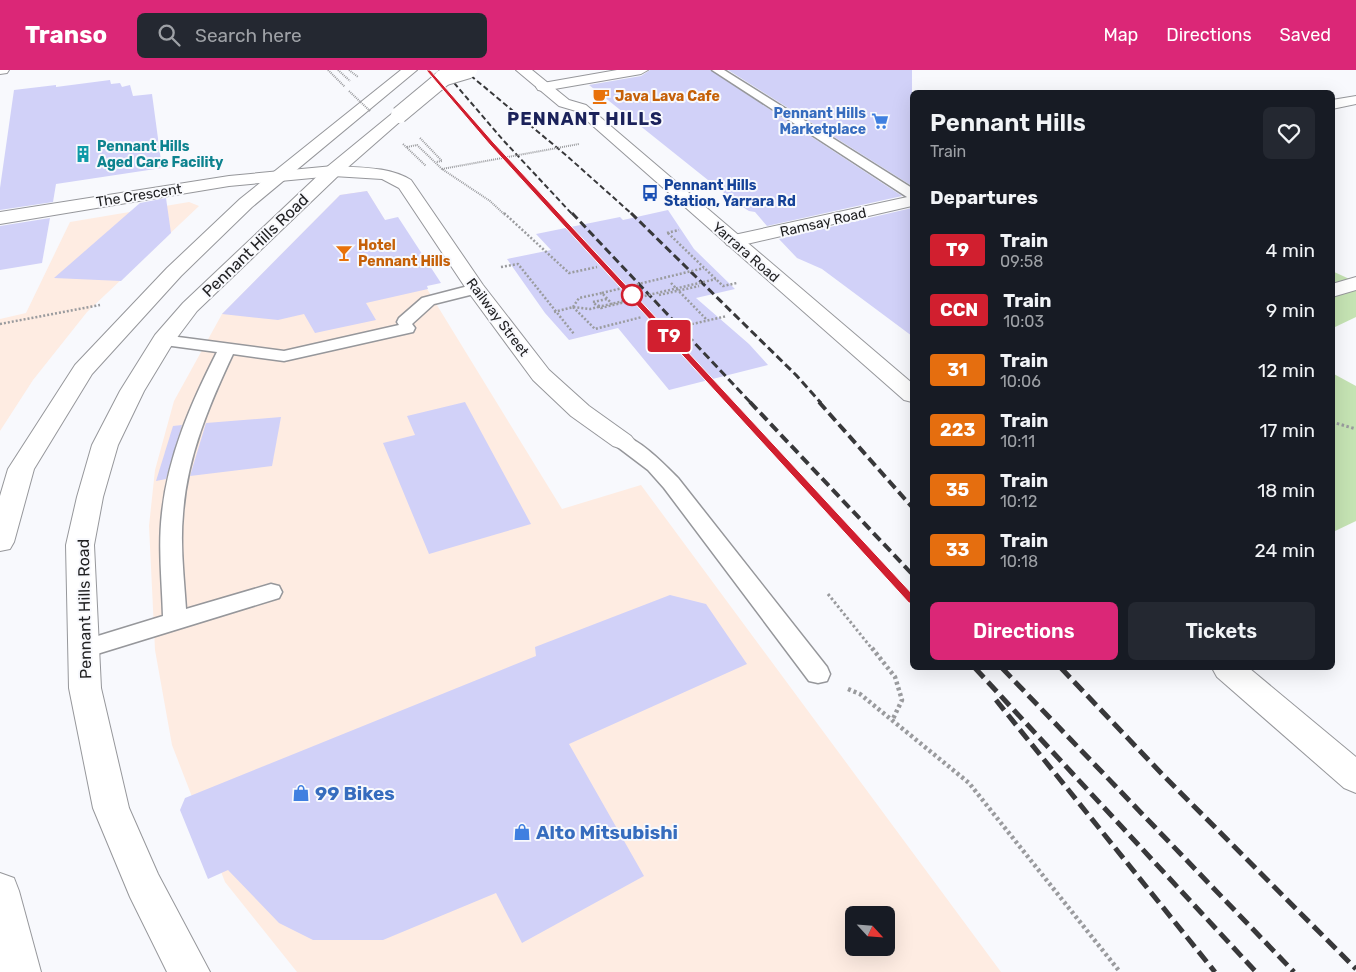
<!DOCTYPE html>
<style>
:root{--surface:#171b24;--page:#242831;--text:#f1f3f6;--muted:#9ea1a6;--accent:#db2777}
body{margin:0;font-family:Rubik,sans-serif;background:var(--page);color:var(--text);height:100vh;display:flex;flex-direction:column;font-size:19px;white-space:nowrap}
*{box-sizing:border-box;margin:0}
p{font-size:16px;color:var(--muted)}
.icon{flex:none;width:28px;height:28px;fill:none;stroke:currentColor;stroke-width:2;stroke-linecap:round;stroke-linejoin:round}
.map{position:relative;flex:1;overflow:hidden}
.sheet{position:absolute;left:910px;top:20px;width:425px;height:580px;display:flex;flex-direction:column;background:var(--surface);border-radius:8px;box-shadow:0 5px 20px #0002}
.sheet>*{flex:none}
.badge{padding:0 10px;border-radius:4px;font-size:18px;line-height:32px}
.needle{width:32px;rotate:116deg}
.buttons{position:absolute;left:845px;top:836px;display:grid;gap:10px}
.buttons a{display:grid;place-items:center;width:50px;height:50px;border-radius:8px;background:var(--surface);box-shadow:0 5px 20px #0002;font-size:25px}
.map>.badge{position:absolute;translate:-50% -50%;box-shadow:0 0 0 2px #fff}
h2{padding:0 20px;font-size:19px;line-height:45px}
.round{display:grid;place-items:center;flex:none;width:52px;height:52px;border-radius:8px;background:var(--page)}
.summary{display:flex;align-items:center;justify-content:space-between;height:85px;padding:0 20px}
h1{font-size:24px;font-weight:600;line-height:38px}
.primary-button{display:flex;gap:10px;margin-top:auto;padding:10px 20px}
.primary-button a{flex:1;height:58px;border-radius:8px;background:var(--accent);color:#fff;font-size:20px;font-weight:600;line-height:58px;text-align:center}
.primary-button a+a{background:var(--page);color:var(--text)}
ul{padding:0;list-style:none}
li{display:flex;align-items:center;gap:15px;height:60px;padding:0 20px}
li div{flex:1}
li b{display:block;font-size:19px}
li em{font-style:normal}
li .badge{min-width:55px;font-weight:700;text-align:center}
header{display:flex;align-items:center;gap:30px;box-sizing:border-box;height:70px;padding:0 25px;background:var(--accent);color:#fff}
header strong{font-size:24px}
nav{display:flex;gap:28px;margin-inline-start:auto;font-size:18px}
.search{width:350px;height:45px;background:var(--page);display:flex;align-items:center;gap:12px;box-sizing:border-box;padding:0 18px;border-radius:8px;color:var(--muted);font-size:19px}
.map>svg:first-child{display:block}
.commercial{fill:#feece2;fill-rule:evenodd}
.green{fill:#c5e3b3}
.building{fill:#d1d1f8}
.lines{fill:none;stroke-linecap:round;stroke-linejoin:round}
.service-casing{stroke:#96979b;stroke-width:3}
.minor-casing{stroke:#96979b;stroke-width:2}
.secondary-casing{stroke:#96979b;stroke-width:2}
.trunk-casing{stroke:#96979b;stroke-width:2}
.path-far3{stroke:#9a9b9e;stroke-width:2;stroke-dasharray:1 1;stroke-linecap:butt}
.path-far2{stroke:#9a9b9e;stroke-width:2.5;stroke-dasharray:2 2;stroke-linecap:butt}
.path-far1{stroke:#9a9b9e;stroke-width:3;stroke-dasharray:2.5 2.5;stroke-linecap:butt}
.path{stroke:#9a9b9e;stroke-width:4.5;stroke-dasharray:3 3;stroke-linecap:butt}
.service{fill:#fff;fill-rule:evenodd}
.minor{fill:#fff;fill-rule:evenodd}
.secondary{fill:#fff;fill-rule:evenodd}
.trunk{fill:#fff;fill-rule:evenodd}
.rail-far3{stroke:#38383a;stroke-width:2;stroke-dasharray:5.5 3;stroke-linecap:butt}
.rail-far2{stroke:#38383a;stroke-width:3;stroke-dasharray:8 4;stroke-linecap:butt}
.rail-far1{stroke:#38383a;stroke-width:4;stroke-dasharray:10 5;stroke-linecap:butt}
.rail{stroke:#38383a;stroke-width:5;stroke-dasharray:13 6;stroke-linecap:butt}
.secondary-bridge-casing{stroke:#96979b;stroke-width:18;stroke-linecap:butt}
.trunk-bridge-casing{stroke:#96979b;stroke-width:18;stroke-linecap:butt}
.path-bridge-far1{stroke:#9a9b9e;stroke-width:2;stroke-dasharray:1 1;stroke-linecap:butt}
.path-bridge{stroke:#9a9b9e;stroke-width:2.5;stroke-dasharray:2 2;stroke-linecap:butt}
.secondary-bridge{stroke:#fff;stroke-width:16}
.trunk-bridge{stroke:#fff;stroke-width:16}
.line{fill:#d11f2f;stroke:#fff}
.stop-dot{fill:#fff;stroke:#d11f2f;stroke-width:2.5}
.labels{text-anchor:middle;stroke-width:4;stroke-linejoin:round;paint-order:stroke}
.far-food-label{font-size:14px;font-weight:bold;fill:#c56008;stroke:#f8f9fd;text-anchor:start}
.far-shop-label{font-size:14px;font-weight:bold;fill:#366cbe;stroke:#f8f9fd;text-anchor:end}
.far-culture-label{font-size:14px;font-weight:bold;fill:#0d838f;stroke:#f8f9fd;text-anchor:start}
.far-transit-label{font-size:14px;font-weight:bold;fill:#164399;stroke:#f8f9fd;text-anchor:start}
.far-street-label{font-size:14px;fill:#1f1f21;stroke:#f8f9fd}
.street-label{font-size:16px;fill:#1f1f21;stroke:#f8f9fd}
.far-district-label{font-size:18px;font-weight:bold;letter-spacing:1px;fill:#1b225a;stroke:#f8f9fd}
.near-shop-label{font-size:19px;font-weight:bold;fill:#366cbe;stroke:#f8f9fd;text-anchor:start}
</style>
<header>
<strong>Transo</strong>
<div class="search"><svg class="icon" aria-label="search" viewBox="0 0 24 24"><circle cx="10" cy="10" r="6"/><path d="M15 15l6 6"/></svg>Search here</div>
<nav><a>Map</a><a>Directions</a><a>Saved</a></nav>
</header>
<div class="map">
<svg width="1356" height="902" viewBox="0 0 1356 902">
<rect width="100%" height="100%" fill="#f8f9fd"/>
<!-- commercial -->
<g class="commercial">
<path d="M367,121L562,439L641,415L1001,902H297L225,812L172,675L155,580L149,456L155,400L174,331L222,244L340,125ZM854,845H886V878H854Z"/>
<path d="M189,132L199,136L87,242L33,310L0,361V249L26,243L70,152Z"/>
</g>
<!-- green -->
<g class="green">
<path d="M1332,201L1356,212V247L1333,258Z"/>
<path d="M1332,303L1356,316V451L1333,462Z"/>
</g>
<!-- building -->
<g class="building">
<path d="M650,0H710L902,126L767,156L755,142L749,141L738,134L589,15L641,6Z"/>
<path d="M728,0H912V116Z"/>
<path d="M110,10L111,14L120,13L122,17L130,15L133,26L152,24L162,98L56,114L53,132L0,140V118L14,20L56,15V17Z"/>
<path d="M367,121L385,150L398,147L441,213L427,216L428,219L366,233L376,250L315,263L304,244L278,250L222,244L340,125Z"/>
<path d="M166,128L171,163L121,211L54,208L140,133Z"/>
<path d="M912,138V266L822,199L797,188L779,169Z"/>
<path d="M668,140L694,179L735,219L696,228L749,274L768,295L669,320L618,258L569,270L545,243L507,189L551,180L536,164L620,147L623,150Z"/>
<path d="M50,148L42,193L0,200V156Z"/>
<path d="M465,332L531,454L429,484L383,373L415,365L407,346Z"/>
<path d="M281,347L272,396L190,406L206,353Z"/>
<path d="M182,355L166,409L156,411L173,356Z"/>
<path d="M670,525L706,534L747,594L569,674L644,806L522,873L496,823L383,870H313L279,853L228,800L208,809L180,740L185,728L536,586L535,577Z"/>
</g>
<g class="lines">
<!-- service casing -->
<g class="service-casing">
<g id="service">
<path d="M712,0H724L912,118V128L907,127Z"/>
<path d="M476,214L482,216L484,219L482,222L434,234L412,254L415,258L413,262L284,291L233,284C209,335 187,387 183,444C180,475 184,508 186,539L271,514L279,516L282,522L279,528L84,588L75,585L72,579L75,573L163,546C162,512 158,477 162,443C168,386 191,333 217,282L157,274L154,270L157,266L163,265L284,281L399,255L397,252L399,248L422,228Z"/>
<path d="M622,365C641,370 664,394 678,408L827,597L830,604L827,611L818,613L809,611L664,418L648,400L615,375L612,371L615,367Z"/>
</g>
</g>
<!-- minor casing -->
<g class="minor-casing">
<g id="minor">
<path d="M0,0H9L7,3L0,4Z"/>
<path d="M617,0H648L641,4L543,21L538,20L536,17L538,14L543,13Z"/>
<path d="M1356,26V34L1332,39V30Z"/>
<path d="M333,96C360,98 388,96 411,110L483,215L549,300L589,336L631,366L635,371L631,376L622,379L613,376L571,346L533,310L469,223L399,118L382,109L333,106L229,116L0,154V142L229,106Z"/>
<path d="M912,126V136L734,177L727,175L724,171L727,167L734,165Z"/>
<path d="M1356,207V220L1332,227V214Z"/>
</g>
</g>
<!-- secondary casing -->
<g class="secondary-casing">
<g id="secondary">
<path d="M516,0H532L569,30L586,35L912,313V332L904,330L576,41L559,36Z"/>
<path d="M1212,598H1249L1356,687V723L1344,718L1217,607Z"/>
</g>
</g>
<!-- trunk casing -->
<g class="trunk-casing">
<g id="trunk">
<path d="M401,0H417L252,137L181,206L92,304L34,399L14,472L10,479L0,481V426L8,399L75,295L167,198L240,129Z"/>
<path d="M399,40L404,42L407,45L404,48L339,105L197,241L173,273L144,321L118,375L103,427L94,475L101,618L129,738L158,804L210,902H167L130,827L93,738L69,618L66,475L77,427L92,375L120,321L155,265L183,233L327,97L394,42Z"/>
<path d="M0,803L14,808L19,821L41,902H0Z"/>
</g>
</g>
<!-- path-far3 -->
<g class="path-far3">
<path d="M328,0L345,17"/>
<path d="M338,0L350,11"/>
<path d="M349,0L358,7"/>
<path d="M420,68L442,91L436,92"/>
<path d="M407,77L417,75L442,99L490,131L505,145"/>
</g>
<!-- path-far2 -->
<g class="path-far2">
<path d="M504,143L569,203L597,197"/>
<path d="M667,163L679,160"/>
<path d="M668,163L723,216L737,213"/>
<path d="M501,197L518,194L574,264"/>
<path d="M671,213L707,250"/>
<path d="M659,225L699,216"/>
<path d="M593,232L607,229"/>
<path d="M598,235L601,238L629,231"/>
<path d="M573,237L595,259L642,247"/>
<path d="M573,237L579,228L602,223L612,234"/>
<path d="M554,242L573,237L590,239L598,237L593,232"/>
<path d="M0,254L100,235"/>
<path d="M688,255L727,246"/>
</g>
<!-- path-far1 -->
<g class="path-far1">
<path d="M1332,352L1356,359"/>
<path d="M828,524L873,580"/>
</g>
<!-- path -->
<g class="path">
<path d="M872,578L895,607L902,630L892,651"/>
<path d="M848,619L860,624L969,713L1120,902"/>
</g>
<!-- service -->
<use href="#service" class="service"/>
<!-- minor -->
<use href="#minor" class="minor"/>
<!-- secondary -->
<use href="#secondary" class="secondary"/>
<!-- trunk -->
<use href="#trunk" class="trunk"/>
<!-- rail-far3 -->
<g class="rail-far3">
<path d="M429,0L492,74L557,145"/>
<path d="M443,0L503,70L573,145"/>
<path d="M464,0L567,86L633,145"/>
</g>
<!-- rail-far2 -->
<g class="rail-far2">
<path d="M556,143L731,333"/>
<path d="M572,143L751,333"/>
<path d="M631,143L796,305L821,333"/>
</g>
<!-- rail-far1 -->
<g class="rail-far1">
<path d="M729,332L912,530"/>
<path d="M750,332L912,504"/>
<path d="M819,332L912,437"/>
</g>
<!-- rail -->
<g class="rail">
<path d="M975,598L1256,902"/>
<path d="M1002,598L1294,902"/>
<path d="M1061,598L1162,704L1356,899"/>
<path d="M996,630L1215,902"/>
</g>
<!-- secondary-bridge casing -->
<g class="secondary-bridge-casing">
<path id="secondary-bridge" d="M442,8L469,0"/>
</g>
<!-- trunk-bridge casing -->
<g class="trunk-bridge-casing">
<path id="trunk-bridge" d="M399,45L453,0"/>
</g>
<!-- path-bridge-far1 -->
<g class="path-bridge-far1">
<path d="M349,21L370,41"/>
<path d="M403,74L426,96"/>
<path d="M442,99L579,74"/>
</g>
<!-- path-bridge -->
<g class="path-bridge">
<path d="M602,223L704,198"/>
<path d="M598,237L716,209"/>
</g>
<!-- secondary-bridge -->
<use href="#secondary-bridge" class="secondary-bridge"/>
<!-- trunk-bridge -->
<use href="#trunk-bridge" class="trunk-bridge"/>
</g>
<!-- line -->
<path class="line" d="M426,0H430L494,73L916,528L918,530L916,533H909L490,75Z"/>
<!-- icons -->
<defs>
<g id="cafe-bare" transform="scale(1.35)"><path d="M-5.5-4.5H6V0H3Q3 3.5 0 3.5H-2.5Q-5.5 3.5-5.5 0ZM3-3.2v2h1.7v-2ZM-6 4.5H4V6H-6Z" fill="#e8710a" stroke="#f8f9fd" stroke-width="2.5" paint-order="stroke"/></g>
<g id="supermarket-bare" transform="scale(1.35)"><path d="M-6-5.5h2.5l.6 2H6L4.5 2H-2.5L-4.4-4H-6ZM-1.5 3.2a1.3 1.3 0 1 0 .1 0ZM3 3.2a1.3 1.3 0 1 0 .1 0Z" fill="#3f7fe0" stroke="#f8f9fd" stroke-width="2.5" paint-order="stroke"/></g>
<g id="building-bare" transform="scale(1.35)"><path d="M-4-6H4V6H1V3H-1V6H-4ZM-2.5-4.3h1.7v1.8h-1.7ZM.8-4.3h1.7v1.8H.8ZM-2.5-1h1.7V.8h-1.7ZM.8-1h1.7V.8H.8Z" fill="#0f9aa8" stroke="#f8f9fd" stroke-width="2.5" paint-order="stroke"/></g>
<g id="bus-bare" transform="scale(1.35)"><path d="M-5-6H5V4H4V6H2V4H-2V6H-4V4H-5ZM-3.5-4V0h7V-4ZM-3.5 1.2v1.5H-2V1.2ZM2 1.2v1.5H3.5V1.2Z" fill="#1a4fb4" stroke="#f8f9fd" stroke-width="2.5" paint-order="stroke"/></g>
<g id="bar-bare" transform="scale(1.35)"><path d="M-6-5H6L.8 .8V4.5H3.5V6h-7V4.5H-.8V.8Z" fill="#e8710a" stroke="#f8f9fd" stroke-width="2.5" paint-order="stroke"/></g>
<g id="shop-bare" transform="scale(1.35)"><path d="M-5-2.5h2.3a2.7 3.5 0 0 1 5.4 0H5L5.5 6h-11ZM-1.5-2.5h3a1.5 2.3 0 0 0-3 0Z" fill="#3f7fe0" stroke="#f8f9fd" stroke-width="2.5" paint-order="stroke"/></g>
</defs>
<g fill-rule="evenodd">
<use href="#cafe-bare" x="601" y="26"/>
<use href="#supermarket-bare" x="880" y="51"/>
<use href="#building-bare" x="83" y="84"/>
<use href="#bus-bare" x="650" y="123"/>
<use href="#bar-bare" x="344" y="183"/>
<use href="#shop-bare" x="301" y="723"/>
<use href="#shop-bare" x="522" y="762"/>
</g>
<!-- markers -->
<circle class="stop-dot" cx="632" cy="225" r="10"/>
<g class="labels">
<!-- far-food labels -->
<g class="far-food-label">
<text x="615" y="31">Java Lava Cafe</text>
<text x="358" y="180">Hotel<tspan x="358" dy="16">Pennant Hills</tspan></text>
</g>
<!-- far-shop labels -->
<g class="far-shop-label">
<text x="866" y="48">Pennant Hills<tspan x="866" dy="16">Marketplace</tspan></text>
</g>
<!-- far-culture labels -->
<g class="far-culture-label">
<text x="97" y="81">Pennant Hills<tspan x="97" dy="16">Aged Care Facility</tspan></text>
</g>
<!-- far-transit labels -->
<g class="far-transit-label">
<text x="664" y="120">Pennant Hills<tspan x="664" dy="16">Station, Yarrara Rd</tspan></text>
</g>
<!-- far-street labels -->
<g class="far-street-label">
<text transform="translate(139 125) rotate(-9)" y="5">The Crescent</text>
<text transform="translate(823 152) rotate(-13)" y="5">Ramsay Road</text>
<text transform="translate(746 182) rotate(41)" y="5">Yarrara Road</text>
<text transform="translate(498 247) rotate(53)" y="5">Railway Street</text>
</g>
<!-- street labels -->
<g class="street-label">
<text transform="translate(255 175) rotate(-44)" y="6">Pennant Hills Road</text>
<text transform="translate(84 539) rotate(-91)" y="6">Pennant Hills Road</text>
</g>
<!-- far-district labels -->
<g class="far-district-label">
<text x="585" y="55">PENNANT HILLS</text>
</g>
<!-- near-shop labels -->
<g class="near-shop-label">
<text x="315" y="730">99 Bikes</text>
<text x="536" y="769">Alto Mitsubishi</text>
</g>
</g>
</svg>
<div class="buttons">
<a><svg class="needle" viewBox="-14 -14 28 28"><path d="M0-13l5 13h-10z" fill="#e53935"/><path d="M0 13l5-13h-10z" fill="#9ea1a6"/></svg></a>
</div>
<b class="badge" style="left:669px;top:266px;background:#d11f2f;color:#fff">T9</b>
<section class="sheet">
<div class="summary"><div><h1>Pennant Hills</h1><p>Train</p></div><a class="round"><svg class="icon" aria-label="heart" viewBox="0 0 24 24"><path d="M12 20l-8-8c-3-5 5-10 8-4 3-6 11-1 8 4z"/></svg></a></div>
<h2>Departures</h2>
<ul>
<li><span class="badge" style="background:#d11f2f;color:#fff">T9</span><div><b>Train</b><p>09:58</p></div><em>4 min</em></li>
<li><span class="badge" style="background:#d11f2f;color:#fff">CCN</span><div><b>Train</b><p>10:03</p></div><em>9 min</em></li>
<li><span class="badge" style="background:#e56e0f;color:#fff">31</span><div><b>Train</b><p>10:06</p></div><em>12 min</em></li>
<li><span class="badge" style="background:#e56e0f;color:#fff">223</span><div><b>Train</b><p>10:11</p></div><em>17 min</em></li>
<li><span class="badge" style="background:#e56e0f;color:#fff">35</span><div><b>Train</b><p>10:12</p></div><em>18 min</em></li>
<li><span class="badge" style="background:#e56e0f;color:#fff">33</span><div><b>Train</b><p>10:18</p></div><em>24 min</em></li>
</ul>
<div class="primary-button"><a>Directions</a><a>Tickets</a></div>
</section>
</div>
